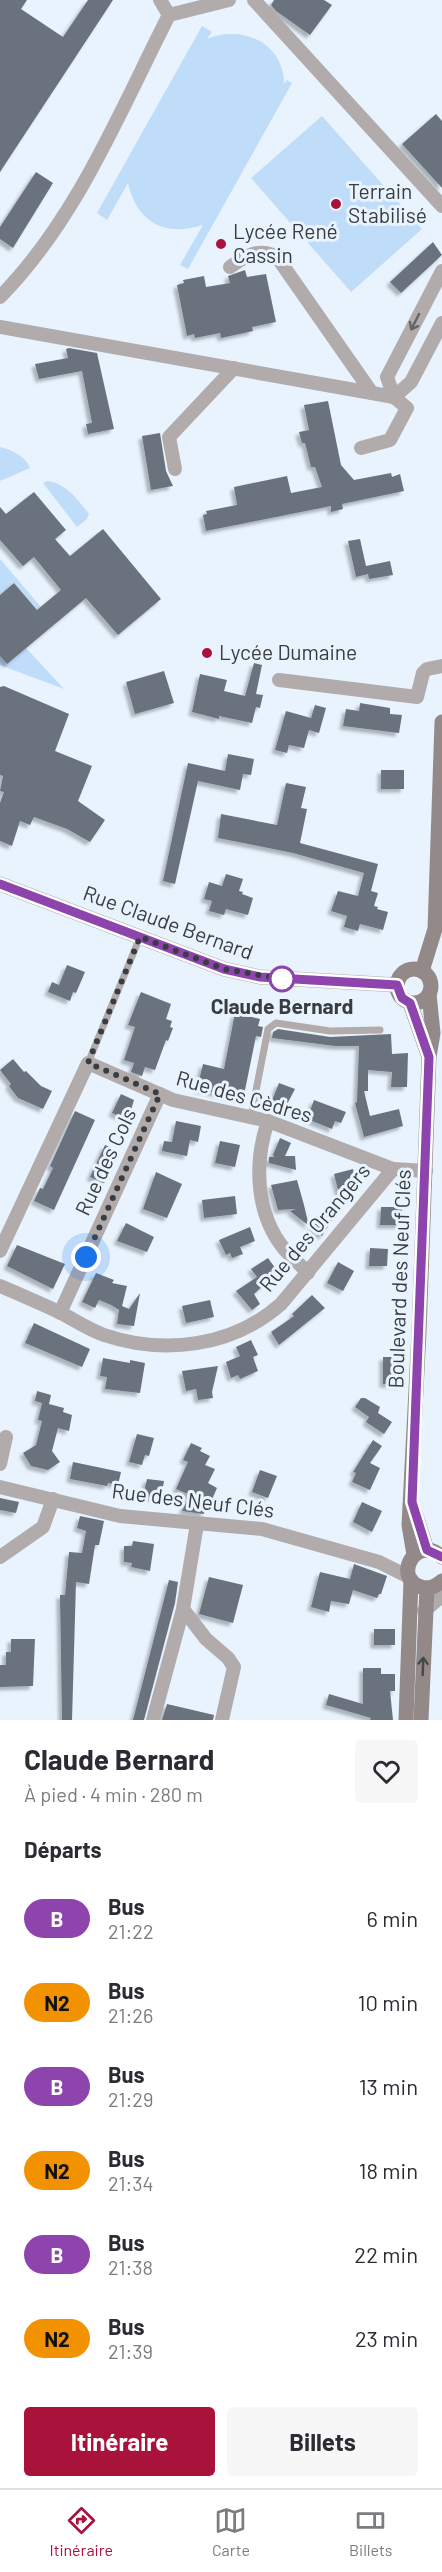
<!DOCTYPE html>
<html lang="fr">
<meta charset="utf-8">
<style>
:root{--surface:#fff;--page:#f7f7f7;--text:#2b2b33;--muted:#7c7c81;--line:#e1e1e2;--accent:#a9123a}
body{margin:0;font-family:Barlow,sans-serif;background:var(--page);color:var(--text);height:100vh;display:flex;flex-direction:column;font-size:22px;white-space:nowrap}
*{box-sizing:border-box;margin:0}
p{font-size:20px;color:var(--muted)}
.icon{flex:none;width:33px;height:33px;fill:none;stroke:currentColor;stroke-width:2;stroke-linecap:round;stroke-linejoin:round}
.map{position:relative;height:1720px;overflow:hidden}
.details{display:flex;flex-direction:column;background:var(--surface);flex:1}
.details>*{flex:none}
.badge{padding:0 12px;border-radius:20px;font-size:21px;line-height:39px}
.you{position:absolute;width:30px;height:30px;margin:-15px;border:4px solid #fff;border-radius:50%;background:#1a73e8;box-shadow:0 0 0 9px #1a73e833}
.map>.badge{position:absolute;translate:-50% -50%;box-shadow:0 0 0 3px #fff}
h2{padding:0 24px;font-size:22px;line-height:54px}
.round{display:grid;place-items:center;flex:none;width:63px;height:63px;border-radius:6px;background:var(--page)}
.head{display:flex;align-items:center;justify-content:space-between;height:102px;padding:0 24px}
h1{font-size:28px;font-weight:700;line-height:45px}
.primary-button{display:flex;gap:12px;margin-top:auto;padding:12px 24px}
.primary-button a{flex:1;height:69px;border-radius:6px;background:var(--accent);color:#fff;font-size:24px;font-weight:700;line-height:69px;text-align:center}
.primary-button a+a{background:var(--page);color:var(--text)}
ul{padding:0;list-style:none}
li{display:flex;align-items:center;gap:18px;height:84px;padding:0 24px}
li div{flex:1}
li b{display:block;font-size:22px}
li em{font-style:normal}
li .badge{min-width:66px;font-weight:700;text-align:center}
.tabs{display:flex;justify-content:space-around;align-items:center;height:84px;border-top:2px solid var(--line);background:var(--surface);font-size:16px;color:var(--muted)}
.tabs a{display:grid;justify-items:center;gap:3px}
.tabs .on{color:var(--accent)}
.map>svg:first-child{display:block}
.green{fill:#bfdcf9}
.building{fill:#6a737d;filter:url(#shadow)}
.lines{fill:none;stroke-linecap:round;stroke-linejoin:round}
.service{stroke:#b2abab;stroke-width:7}
.minor{stroke:#b2abab;stroke-width:14}
.tertiary{stroke:#b2abab;stroke-width:15}
.secondary{stroke:#948989;stroke-width:15}
.oneway{stroke:#636466}
.oneway2{stroke:#47484c}
.line-casing{stroke:#fff;stroke-width:14}
.line{stroke:#8e44ad;stroke-width:9}
.walk{stroke:#393d41;stroke-width:6;stroke-dasharray:0 10.8}
.poi-dot{fill:#a9123a;stroke:#e8f3fe;stroke-width:2}
.stop-dot{fill:#fff;stroke:#8e44ad;stroke-width:3}
.labels{text-anchor:middle;stroke-width:6;stroke-linejoin:round;paint-order:stroke}
.poi-label{font-size:21px;fill:#393d41;stroke:#e8f3fe;text-anchor:start}
.street-label{font-size:21px;fill:#393d41;stroke:#e8f3fe}
.stop-label{font-size:21px;font-weight:bold;fill:#393d41;stroke:#e8f3fe}
</style>
<div class="map">
<svg width="442" height="1720" viewBox="0 0 442 1720">
<defs>
<filter id="shadow"><feDropShadow dx="-3.5" dy="3.5" stdDeviation="1.5" flood-color="#0004"/></filter>
</defs>
<rect width="100%" height="100%" fill="#e8f3fe"/>
<!-- green -->
<g class="green">
<path d="M202,26L212,32L207,39C242,24 284,43 284,84L287,80L292,83L188,269L180,265L203,225C165,237 137,223 128,183L107,220L97,213Z"/>
<path d="M322,116L422,229L351,292L251,178Z"/>
<path d="M0,447C12,450 25,456 30,468L0,481Z"/>
<path d="M47,481C66,483 78,500 89,514L87,519L77,527L43,483Z"/>
<path d="M0,559L41,607L37,610L14,583L0,595Z"/>
<path d="M26,648L64,689L0,665V656L7,664Z"/>
</g>
<!-- building -->
<g class="building">
<path d="M0,0H27L21,9L63,37L88,0H113L0,172Z"/>
<path d="M274,0H324L332,5L310,35L276,11L271,5Z"/>
<path d="M436,114L442,121V188L402,144Z"/>
<path d="M36,172L53,183L13,248L0,239V227Z"/>
<path d="M433,242L442,255L401,293L390,282Z"/>
<path d="M245,270L247,277L266,274L276,322L252,327L253,331L221,338L220,333L195,338L194,334L187,336L177,285L184,283L183,280L204,276L206,287L230,283L228,276Z"/>
<path d="M69,348L97,353L114,429L88,434L86,424L92,423L82,371L39,379L35,364L68,358L66,349Z"/>
<path d="M328,401L341,465L354,480L391,473L392,477L400,474L404,491L342,504L343,509L331,512V506L206,531L203,515L207,514L206,511L237,505L234,487L287,476L291,493L322,487L315,467H311L305,443H302L299,432L309,430L304,405Z"/>
<path d="M160,433L166,471L173,486L151,490L142,436Z"/>
<path d="M34,492L66,530L55,539L70,556L103,529L161,599L118,635L86,598L7,664L0,656V595L14,583L37,610L61,590L34,557L23,566L0,540V507L6,514Z"/>
<path d="M360,539L366,566L390,561L393,575L369,579L368,574L356,577L348,541Z"/>
<path d="M254,663L262,665L256,694L263,695L260,708L256,707L252,723L219,716V719L192,712L200,674L227,680L224,691L245,696Z"/>
<path d="M164,671L174,703L135,714L126,682Z"/>
<path d="M4,686L69,714L55,751L92,766L78,801L105,820L90,842L67,829L34,817L30,825L20,821L12,846L0,841V803L4,792L0,791L3,776L0,775V687Z"/>
<path d="M360,703L390,708V714L402,715L399,733L343,726L346,709L359,711Z"/>
<path d="M315,705L326,708L319,733L309,730L304,748L289,745L287,753L275,750L286,711L311,718Z"/>
<path d="M228,754L254,759L251,775L243,774L240,790L198,781L175,884L163,881L188,763L225,771Z"/>
<rect x="381" y="770" width="23" height="19"/>
<path d="M286,783L306,787L301,808L307,809L300,843L378,864L371,891L378,893L374,906L378,907L377,909L388,912L383,930L360,924L358,931L344,927L347,916L331,911L338,891L358,896L364,873L293,853L218,838L221,814L277,825Z"/>
<path d="M226,874L243,879L239,891L243,892L242,894L253,898L248,915L226,909L224,915L209,911L212,901L204,899L209,882L222,886Z"/>
<path d="M67,965L85,972L76,993L73,992L70,1001L48,992L52,982L59,985Z"/>
<path d="M141,992L171,1004L166,1019L172,1021L170,1027L173,1028L168,1041L166,1040L155,1070L145,1067L142,1076L131,1072L134,1063L124,1060L135,1027L128,1025Z"/>
<path d="M235,1013L260,1019L258,1026L263,1027L261,1037L256,1036L244,1095L241,1094L240,1098L197,1089L203,1064L224,1069Z"/>
<path d="M278,1029L330,1037L391,1034L392,1054L408,1053L407,1087H391L392,1072L368,1070V1091H364L370,1116L399,1109L403,1126L364,1137L355,1103L357,1102L359,1046H335L272,1038L273,1032Z"/>
<path d="M13,1059L24,1072L26,1071L41,1086L52,1091L43,1109L18,1098L9,1086L11,1084L0,1070Z"/>
<path d="M279,1083L295,1089L285,1108L271,1103Z"/>
<path d="M121,1094L134,1100L128,1120L112,1113Z"/>
<path d="M314,1100L346,1112L341,1123L335,1121L332,1129L307,1119Z"/>
<path d="M75,1111L95,1120L54,1210L34,1201L40,1188L43,1189L53,1168L50,1166Z"/>
<path d="M176,1121L201,1126L198,1142L190,1140L187,1156L162,1151L164,1141L172,1142Z"/>
<path d="M280,1138L291,1143L285,1156H295L296,1170L269,1163V1157H274L273,1155Z"/>
<path d="M220,1141L240,1145L235,1167L215,1163Z"/>
<path d="M105,1145L119,1151L104,1183L90,1177Z"/>
<path d="M353,1169L357,1189L339,1194L334,1174Z"/>
<path d="M156,1172L182,1184L167,1218L143,1209Z"/>
<path d="M297,1180L304,1205L309,1226L290,1211L296,1209L278,1210L271,1185Z"/>
<path d="M235,1196L237,1214L204,1218L202,1200Z"/>
<path d="M381,1207H402V1225H380Z"/>
<path d="M337,1209L338,1210L322,1236L311,1227Z"/>
<path d="M126,1223L154,1237L147,1252L117,1241Z"/>
<path d="M250,1227L255,1241L240,1247L243,1254L232,1258L230,1253L226,1255L219,1240Z"/>
<path d="M17,1245L65,1264L53,1289L7,1266Z"/>
<path d="M370,1248L388,1249L387,1266H369Z"/>
<path d="M268,1258L278,1272L254,1294L260,1304L252,1310L236,1291L257,1277L251,1269Z"/>
<path d="M338,1262L354,1271L343,1291L327,1283Z"/>
<path d="M96,1273L114,1280L112,1283L127,1286L122,1306L129,1309L140,1293L134,1326L117,1324L119,1310L111,1305L99,1300L95,1308L82,1302Z"/>
<path d="M312,1295L325,1308L279,1345L271,1332L294,1316L292,1314Z"/>
<path d="M210,1300L214,1317L186,1323L182,1306Z"/>
<path d="M34,1323L90,1349L82,1367L25,1343Z"/>
<path d="M251,1340L258,1355L253,1357L258,1371L240,1379L238,1375L231,1378L226,1362L240,1356L236,1347Z"/>
<path d="M383,1357H399L398,1367H402V1385L383,1384Z"/>
<path d="M103,1358L130,1363V1360L145,1363L140,1393L105,1389L107,1377L100,1376Z"/>
<path d="M218,1366L212,1392L213,1398L198,1400L196,1389L186,1391L182,1371Z"/>
<path d="M37,1391L51,1395L49,1404L64,1408L63,1412L72,1415L69,1431L58,1428L52,1451L60,1462L48,1470L31,1466L23,1453L36,1445L42,1421L38,1420L42,1403L35,1401Z"/>
<path d="M361,1398H365L380,1407L378,1413L392,1422L384,1434L366,1422L369,1417L355,1407Z"/>
<path d="M137,1434L154,1438L149,1456L145,1455L142,1465L129,1462Z"/>
<path d="M373,1440L382,1446L370,1463L380,1468L370,1490L352,1482L356,1473L353,1472Z"/>
<path d="M191,1443L202,1448L200,1451L210,1456L205,1465L215,1469L208,1483L217,1488L210,1504L206,1503L204,1514L182,1511L190,1495L176,1489L188,1462L183,1460Z"/>
<path d="M73,1462L121,1472L118,1485L108,1483L107,1486L70,1479Z"/>
<path d="M260,1470L277,1476L268,1498L252,1492Z"/>
<path d="M147,1479L164,1481L161,1499L143,1496Z"/>
<path d="M0,1498L19,1502L16,1513L0,1510Z"/>
<path d="M362,1502L382,1511L372,1532L353,1522Z"/>
<path d="M80,1516L104,1521L99,1545H95L89,1584L76,1582L72,1720H62L60,1595H65L69,1552L82,1553L86,1531L77,1528Z"/>
<path d="M133,1541L154,1544L150,1571L131,1567L132,1563L124,1562V1546H132Z"/>
<path d="M354,1564L387,1576L381,1594H379L377,1598L353,1590L349,1604L331,1601L329,1612L311,1607L320,1572L350,1579Z"/>
<path d="M209,1577L243,1585L233,1623L199,1614Z"/>
<path d="M169,1580L178,1582L175,1603L144,1720H133Z"/>
<rect x="374" y="1629" width="21" height="16"/>
<path d="M11,1639H35L33,1686L0,1687V1665H6V1652H11Z"/>
<path d="M363,1668H381V1674H395V1691H390L393,1720H370L371,1718L326,1705L329,1694L363,1704Z"/>
<path d="M167,1704L214,1715L213,1720H162Z"/>
</g>
<g class="lines">
<!-- service -->
<g class="service">
<path d="M88,1063L140,937"/>
<path d="M251,1116L268,1029L276,1023L330,1031L380,1030"/>
</g>
<!-- minor -->
<g class="minor">
<path d="M160,0L169,15"/>
<path d="M254,0L442,206"/>
<path d="M230,267C246,256 258,247 277,257L372,393"/>
<path d="M0,297C77,219 120,111 169,15L229,0"/>
<path d="M0,327L394,397"/>
<path d="M394,397L411,382L442,323"/>
<path d="M361,448L390,440L407,408L394,397L387,377L442,271"/>
<path d="M175,469L169,437L234,368"/>
<path d="M279,680L417,697L423,673L427,669L442,666"/>
<path d="M268,1121C254,1162 255,1214 285,1250C292,1258 301,1265 308,1273"/>
<path d="M0,1251L88,1063L173,1100L268,1121L393,1169L426,1171"/>
<path d="M0,1286C21,1295 42,1304 63,1314C76,1321 90,1330 104,1335C164,1355 232,1347 281,1304L393,1169"/>
<path d="M60,1313L160,1094"/>
<path d="M0,1464L6,1437"/>
<path d="M0,1487L120,1516L262,1529L379,1562L409,1577"/>
<path d="M197,1524L183,1609L206,1639L228,1658L234,1667L222,1720"/>
<path d="M0,1557L43,1527L53,1499"/>
<path d="M424,1611L442,1596"/>
<path d="M153,1720L183,1609"/>
</g>
<!-- tertiary -->
<path class="tertiary" d="M0,884L224,969L260,977L397,985"/>
<!-- secondary -->
<g class="secondary">
<circle cx="414" cy="986" r="17"/>
<path d="M422,971L435,929L442,722"/>
<path d="M410,1003L428,1054"/>
<path d="M415,1513L427,1550"/>
<path d="M414,1555L409,1525L419,1332L429,1057L433,1033L429,994"/>
<path d="M442,1557C416,1533 392,1578 421,1587C429,1590 436,1586 442,1581"/>
<path d="M406,1720L411,1580"/>
<path d="M421,1720L427,1588"/>
</g>
</g>
<!-- one-way arrows -->
<defs><path id="oneway-shaft" d="M-6 0H5M1.5-3L5.5 0L1.5 3" fill="none" stroke-width="1.6" stroke-linecap="round" stroke-linejoin="round" transform="scale(1.5)"/></defs>
<use class="oneway" href="#oneway-shaft" transform="translate(415 322) rotate(117)"/>
<use class="oneway2" href="#oneway-shaft" transform="translate(423 1666) rotate(-88)"/>
<g class="lines">
<!-- line casing -->
<g class="line-casing">
<path id="line" d="M0,884L224,969L260,977L397,985L402,998L410,1003L429,1057L412,1502L427,1550L442,1557"/>
</g>
<!-- line -->
<use href="#line" class="line"/>
<!-- walk -->
<path class="walk" d="M86,1257L160,1094L88,1063L140,937L224,969L282,979"/>
</g>
<!-- markers -->
<g class="poi-dot">
<circle cx="336" cy="204" r="6"/>
<circle cx="221" cy="244" r="6"/>
<circle cx="207" cy="653" r="6"/>
</g>
<circle class="stop-dot" cx="282" cy="979" r="12"/>
<g class="labels">
<!-- poi labels -->
<g class="poi-label">
<text x="348" y="199">Terrain<tspan x="348" dy="24">Stabilisé</tspan></text>
<text x="233" y="239">Lycée René<tspan x="233" dy="24">Cassin</tspan></text>
<text x="219" y="660">Lycée Dumaine</text>
</g>
<!-- street labels -->
<g class="street-label">
<text transform="translate(168 923) rotate(20)" y="7">Rue Claude Bernard</text>
<text transform="translate(244 1097) rotate(16)" y="7">Rue des Cèdres</text>
<text transform="translate(106 1162) rotate(-65)" y="7">Rue des Cols</text>
<text transform="translate(315 1228) rotate(-50)" y="7">Rue des Orangers</text>
<text transform="translate(400 1279) rotate(-88)" y="7">Boulevard des Neuf Clés</text>
<text transform="translate(193 1501) rotate(7)" y="7">Rue des Neuf Clés</text>
</g>
<!-- stop labels -->
<g class="stop-label">
<text x="282" y="1014">Claude Bernard</text>
</g>
</g>
</svg>
<div class="you" style="left:86px;top:1257px"></div>
</div>
<section class="details">
<div class="head"><div><h1>Claude Bernard</h1><p>À pied · 4 min · 280 m</p></div><a class="round"><svg class="icon" aria-label="heart" viewBox="0 0 24 24"><path d="M12 20l-8-8c-3-5 5-10 8-4 3-6 11-1 8 4z"/></svg></a></div>
<h2>Départs</h2>
<ul>
<li><span class="badge" style="background:#8e44ad;color:#fff">B</span><div><b>Bus</b><p>21:22</p></div><em>6 min</em></li>
<li><span class="badge" style="background:#f39200;color:#111">N2</span><div><b>Bus</b><p>21:26</p></div><em>10 min</em></li>
<li><span class="badge" style="background:#8e44ad;color:#fff">B</span><div><b>Bus</b><p>21:29</p></div><em>13 min</em></li>
<li><span class="badge" style="background:#f39200;color:#111">N2</span><div><b>Bus</b><p>21:34</p></div><em>18 min</em></li>
<li><span class="badge" style="background:#8e44ad;color:#fff">B</span><div><b>Bus</b><p>21:38</p></div><em>22 min</em></li>
<li><span class="badge" style="background:#f39200;color:#111">N2</span><div><b>Bus</b><p>21:39</p></div><em>23 min</em></li>
</ul>
<div class="primary-button"><a>Itinéraire</a><a>Billets</a></div>
</section>
<nav class="tabs">
<a class="on"><svg class="icon" aria-label="directions" viewBox="0 0 24 24"><path d="M12 3l9 9-9 9-9-9zM9 14v-3h6M13 9l2 2-2 2"/></svg>Itinéraire</a>
<a><svg class="icon" aria-label="map" viewBox="0 0 24 24"><path d="M3 6l6-2 6 2 6-2v14l-6 2-6-2-6 2zM9 4v14M15 6v14"/></svg>Carte</a>
<a><svg class="icon" aria-label="tickets" viewBox="0 0 24 24"><path d="M3 7h18v10H3zM15 7v10"/></svg>Billets</a>
</nav>
